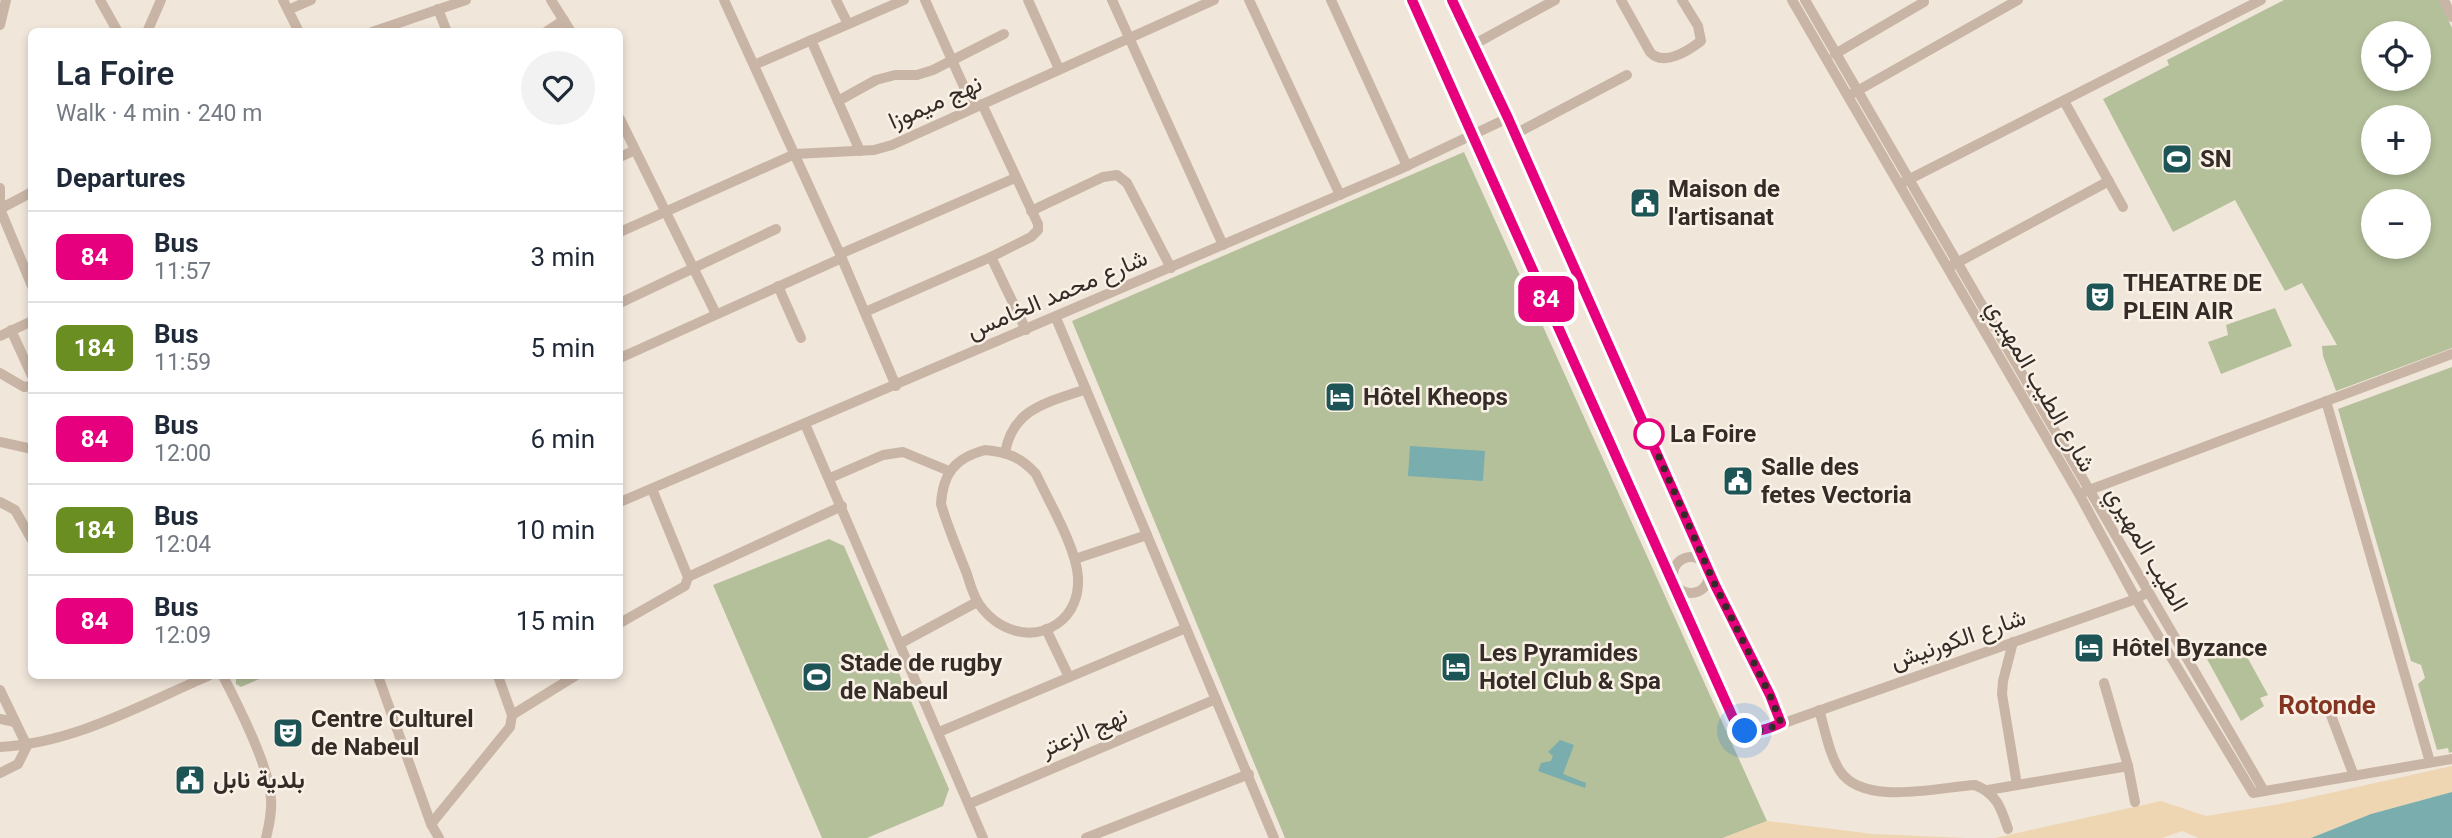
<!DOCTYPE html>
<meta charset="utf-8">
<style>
:root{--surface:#fff;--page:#f2f2f3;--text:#1f2937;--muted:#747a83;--line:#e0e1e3}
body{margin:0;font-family:Roboto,Vazirmatn,sans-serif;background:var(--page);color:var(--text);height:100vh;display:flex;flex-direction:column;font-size:26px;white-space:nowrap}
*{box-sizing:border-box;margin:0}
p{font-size:23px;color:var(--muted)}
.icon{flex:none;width:38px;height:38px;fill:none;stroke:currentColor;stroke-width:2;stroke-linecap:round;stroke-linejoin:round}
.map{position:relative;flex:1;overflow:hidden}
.panel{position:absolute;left:28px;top:28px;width:595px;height:651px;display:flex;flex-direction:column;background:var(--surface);border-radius:10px;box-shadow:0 4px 10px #0003}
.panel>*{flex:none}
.badge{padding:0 14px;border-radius:10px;font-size:24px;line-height:46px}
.buttons{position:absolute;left:2361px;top:21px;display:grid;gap:14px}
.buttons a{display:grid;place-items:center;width:70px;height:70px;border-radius:50%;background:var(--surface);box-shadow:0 4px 10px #0003;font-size:35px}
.you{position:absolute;width:35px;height:35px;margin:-18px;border:5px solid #fff;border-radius:50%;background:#1a73e8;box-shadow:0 0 0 10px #1a73e833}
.map>.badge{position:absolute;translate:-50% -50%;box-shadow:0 0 0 4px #fff}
h2{padding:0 28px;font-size:26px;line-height:63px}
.round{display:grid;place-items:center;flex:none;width:74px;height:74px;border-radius:37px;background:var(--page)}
.overview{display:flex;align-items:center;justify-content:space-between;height:119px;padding:0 28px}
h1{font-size:33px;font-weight:600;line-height:52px}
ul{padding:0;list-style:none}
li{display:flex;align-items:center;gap:21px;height:91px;padding:0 28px;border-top:2px solid var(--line)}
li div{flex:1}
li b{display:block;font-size:26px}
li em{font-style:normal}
li .badge{min-width:77px;font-weight:700;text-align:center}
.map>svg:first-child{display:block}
.green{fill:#b4c09a;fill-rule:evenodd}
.sand{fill:#edd6b1}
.water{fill:#79adae}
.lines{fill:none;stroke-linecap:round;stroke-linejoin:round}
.minor{stroke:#c9b5a6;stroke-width:10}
.line-casing{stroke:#fff;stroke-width:16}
.line{stroke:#e6007e;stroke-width:10}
.walk{stroke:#352b27;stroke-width:7;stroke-dasharray:0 12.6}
.stop-dot{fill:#fff;stroke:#e6007e;stroke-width:3.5}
.labels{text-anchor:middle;stroke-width:5;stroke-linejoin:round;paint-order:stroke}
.street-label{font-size:24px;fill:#352b27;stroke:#f9f0e6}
.poi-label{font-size:24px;font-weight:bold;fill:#352b27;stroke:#f9f0e6;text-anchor:start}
.stop-label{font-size:24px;font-weight:bold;fill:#352b27;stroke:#f9f0e6;text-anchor:start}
.neighbourhood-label{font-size:26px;font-weight:bold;fill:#833521;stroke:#f9f0e6}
</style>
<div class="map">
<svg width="2452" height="838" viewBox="0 0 2452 838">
<rect width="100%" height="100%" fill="#f1e6da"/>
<!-- green -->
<g class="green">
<path d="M2284,0H2439L2452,28V348L2336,391L2323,356L2322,346L2337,345L2302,283L2285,291L2235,200L2173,232L2103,99L2169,65L2167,60ZM2373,33H2418V79H2373ZM2373,117H2418V163H2373ZM2373,201H2418V247H2373Z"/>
<path d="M1464,152L1767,821L1723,838H1285L1072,321Z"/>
<path d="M2275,308L2292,346L2221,374L2208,342L2228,335L2226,325Z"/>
<path d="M2452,367V752L2449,753L2448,748L2437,750L2418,684L2425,678L2421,665L2411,661L2338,409Z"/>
<path d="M829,539L844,546L949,789L943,806L867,838H822L713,585Z"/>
<path d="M2240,644L2268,695L2260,698L2264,706L2241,721L2207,659Z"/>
<path d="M240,676H266L241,687L236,684V678Z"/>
</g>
<!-- sand -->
<g class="sand">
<path d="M2452,766V792L2371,814L2311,838H2199L2182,831L2162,838H1995L2161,801L2206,816L2280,804Z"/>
<path d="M1767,821L1873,834L1966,838H1723Z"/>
</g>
<!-- water -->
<g class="water">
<path d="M1410,446L1485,451L1483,481L1408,476Z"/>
<path d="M1560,740L1574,745L1563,774L1586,783L1585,788L1538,771L1541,763L1551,761L1553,756L1548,752Z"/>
<path d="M2452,792V838H2311L2371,814Z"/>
</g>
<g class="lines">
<!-- minor -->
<g class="minor">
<path d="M100,0L118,32"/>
<path d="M283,0L299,32"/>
<path d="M551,0L571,32"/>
<path d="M724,0L840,254L896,386"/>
<path d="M836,0L848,24"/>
<path d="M925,0L973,107"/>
<path d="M1028,0L1059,69"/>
<path d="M1112,0L1223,245"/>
<path d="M1249,0L1340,195"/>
<path d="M1331,0L1407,166"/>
<path d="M1412,0L1734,720C1744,733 1753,732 1767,729L2136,599L2148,592"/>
<path d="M1452,0L1508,118L1715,585L1770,695L1781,723"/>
<path d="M1621,0L1650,52C1663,67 1688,51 1701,41L1698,26L1682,0"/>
<path d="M1792,0L2079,494L2136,599L2253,793L2452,759"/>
<path d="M1805,0L2264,791"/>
<path d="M2444,0L2452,17"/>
<path d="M438,9L447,32"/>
<path d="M288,10L311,0"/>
<path d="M0,25L6,0"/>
<path d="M147,32L161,0"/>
<path d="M372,32L466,0"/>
<path d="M546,32L564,20"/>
<path d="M811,40L860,151"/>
<path d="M1473,45L1555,0"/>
<path d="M1835,54L1924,2"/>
<path d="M754,65L904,0"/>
<path d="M1850,95L2018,0"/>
<path d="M838,101L876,80L895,75H917L933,70L1004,34"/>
<path d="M2064,101L2123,207"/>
<path d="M982,104L1038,224V230L1031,237L991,257L1026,330"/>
<path d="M620,119L716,314"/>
<path d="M1515,134L1627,75"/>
<path d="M620,157L635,150"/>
<path d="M1902,183L2261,0"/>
<path d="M0,188V209L32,286"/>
<path d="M0,209L32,192"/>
<path d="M1031,211L1103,177L1117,175L1127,183L1171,268"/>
<path d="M620,232L795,154L874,150L892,145L1214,0"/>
<path d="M840,254L1015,178"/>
<path d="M1951,266L2109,181"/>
<path d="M778,286L801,338"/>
<path d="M620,303L776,229"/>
<path d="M865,312L991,257"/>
<path d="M1056,318L1274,838"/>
<path d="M11,330L32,376"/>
<path d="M0,336L32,321"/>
<path d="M620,358L842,258"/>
<path d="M0,373L24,387L32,386"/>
<path d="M2326,401L2430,762"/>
<path d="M805,424L983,838"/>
<path d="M0,442L32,449"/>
<path d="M985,450C1007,452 1021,457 1036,474C1049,502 1076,547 1078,577C1079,595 1073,613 1057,624C1030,642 997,630 979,604C973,595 970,584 967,574C958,551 948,528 941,504C943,473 955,458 985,450Z"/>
<path d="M1005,453C1013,407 1048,403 1086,389"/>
<path d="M830,478L883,455L903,452L949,471"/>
<path d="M2084,492L2452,354"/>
<path d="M0,502L15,510L32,540"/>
<path d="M620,502L1398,170L1508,118"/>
<circle cx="1691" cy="575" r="18"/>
<path d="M1075,559L1147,535"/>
<path d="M688,577L842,506"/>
<path d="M620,623L685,586L688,577L652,489"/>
<path d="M1046,629L1069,677"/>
<path d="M2013,642L2003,681L2002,694L2017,785"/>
<path d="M901,643L977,602"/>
<path d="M223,676C238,705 270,768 271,799C272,813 269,825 266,838"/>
<path d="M378,676L431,824L439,838"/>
<path d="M2104,683L2128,766L2135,802"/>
<path d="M0,690L27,746L18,764L0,773"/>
<path d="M1819,710C1825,729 1829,754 1840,771C1864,807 1939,787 1975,785C1997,794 2001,808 2008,829"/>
<path d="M2329,710L2354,776"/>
<path d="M512,715L575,676"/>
<path d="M0,719L15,722"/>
<path d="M939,732L1186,628"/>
<path d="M0,747C74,743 141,705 208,676"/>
<path d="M1988,790L2128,766"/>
<path d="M969,804L1216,699"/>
<path d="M431,824L510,727L512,715L498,676"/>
<path d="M1086,838L1249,774"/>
</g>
</g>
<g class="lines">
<!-- line casing -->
<g class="line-casing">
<path id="line" d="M1412,0L1734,720C1747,737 1764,731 1781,723L1770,695L1715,585L1508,118L1452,0"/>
</g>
<!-- line -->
<use href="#line" class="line"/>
<!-- walk -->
<path class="walk" d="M1649,434L1715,585L1770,695L1781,723L1765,730L1745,731"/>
</g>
<!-- icons -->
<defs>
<g id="stadium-square" transform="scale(1.575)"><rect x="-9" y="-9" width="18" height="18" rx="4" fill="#1d5456" stroke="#f9f0e6"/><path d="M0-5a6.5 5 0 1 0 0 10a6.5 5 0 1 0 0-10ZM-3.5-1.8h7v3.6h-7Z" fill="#fff"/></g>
<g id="civic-square" transform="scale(1.575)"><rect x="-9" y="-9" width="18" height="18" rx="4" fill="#1d5456" stroke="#f9f0e6"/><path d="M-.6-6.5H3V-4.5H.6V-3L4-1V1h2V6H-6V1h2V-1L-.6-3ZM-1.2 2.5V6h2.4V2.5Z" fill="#fff"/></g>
<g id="theatre-square" transform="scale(1.575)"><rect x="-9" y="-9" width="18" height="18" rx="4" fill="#1d5456" stroke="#f9f0e6"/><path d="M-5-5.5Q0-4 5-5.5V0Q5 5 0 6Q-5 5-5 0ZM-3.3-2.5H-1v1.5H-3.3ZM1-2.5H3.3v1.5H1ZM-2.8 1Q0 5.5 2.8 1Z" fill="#fff"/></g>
<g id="hotel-square" transform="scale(1.575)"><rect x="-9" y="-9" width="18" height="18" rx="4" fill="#1d5456" stroke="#f9f0e6"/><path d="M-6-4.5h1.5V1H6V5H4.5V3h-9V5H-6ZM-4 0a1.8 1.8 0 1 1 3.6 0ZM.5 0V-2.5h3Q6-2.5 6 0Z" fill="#fff"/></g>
</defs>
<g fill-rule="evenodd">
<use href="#stadium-square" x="2177" y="159"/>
<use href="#civic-square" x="1645" y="203"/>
<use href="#theatre-square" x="2100" y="297"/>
<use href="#hotel-square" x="1340" y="397"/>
<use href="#civic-square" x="1738" y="481"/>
<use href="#hotel-square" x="2089" y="648"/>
<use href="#hotel-square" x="1456" y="667"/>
<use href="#stadium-square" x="817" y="677"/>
<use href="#theatre-square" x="288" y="733"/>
<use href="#civic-square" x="190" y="780"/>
</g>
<!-- markers -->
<circle class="stop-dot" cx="1649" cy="434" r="14"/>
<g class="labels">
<!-- street labels -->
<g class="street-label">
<text transform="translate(935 102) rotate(-24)" y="8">نهج ميموزا</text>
<text transform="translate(1057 294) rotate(-23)" y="8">شارع محمد الخامس</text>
<text transform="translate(2041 386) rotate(60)" y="8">شارع الطيب المهيري</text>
<text transform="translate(2147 549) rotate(60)" y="8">الطيب المهيري</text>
<text transform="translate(1958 639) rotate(-19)" y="8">شارع الكورنيش</text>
<text transform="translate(1084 732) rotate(-23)" y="8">نهج الزعتر</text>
</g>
<!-- poi labels -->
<g class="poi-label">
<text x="2200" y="167">SN</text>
<text x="1668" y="197">Maison de<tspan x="1668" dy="28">l'artisanat</tspan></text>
<text x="2123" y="291">THEATRE DE<tspan x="2123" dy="28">PLEIN AIR</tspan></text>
<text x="1363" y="405">Hôtel Kheops</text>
<text x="1761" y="475">Salle des<tspan x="1761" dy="28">fetes Vectoria</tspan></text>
<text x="2112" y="656">Hôtel Byzance</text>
<text x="1479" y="661">Les Pyramides<tspan x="1479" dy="28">Hotel Club &amp; Spa</tspan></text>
<text x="840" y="671">Stade de rugby<tspan x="840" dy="28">de Nabeul</tspan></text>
<text x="311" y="727">Centre Culturel<tspan x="311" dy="28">de Nabeul</tspan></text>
<text x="213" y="788">بلدية نابل</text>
</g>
<!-- stop labels -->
<g class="stop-label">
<text x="1670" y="442">La Foire</text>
</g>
<!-- neighbourhood labels -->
<g class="neighbourhood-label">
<text x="2327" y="714">Rotonde</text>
</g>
</g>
</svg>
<div class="buttons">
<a><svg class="icon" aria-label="locate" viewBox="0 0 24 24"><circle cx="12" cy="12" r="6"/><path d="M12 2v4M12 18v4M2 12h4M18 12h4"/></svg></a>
<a>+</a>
<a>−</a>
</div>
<div class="you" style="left:1745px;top:731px"></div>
<b class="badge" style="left:1546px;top:299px;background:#e6007e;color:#fff">84</b>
<section class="panel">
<div class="overview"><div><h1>La Foire</h1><p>Walk · 4 min · 240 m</p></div><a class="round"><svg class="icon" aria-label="heart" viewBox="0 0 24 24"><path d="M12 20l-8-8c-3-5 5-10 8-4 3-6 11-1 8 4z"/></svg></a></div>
<h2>Departures</h2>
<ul>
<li><span class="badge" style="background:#e6007e;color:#fff">84</span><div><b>Bus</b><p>11:57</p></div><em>3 min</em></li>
<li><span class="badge" style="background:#6b8e23;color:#fff">184</span><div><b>Bus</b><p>11:59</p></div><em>5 min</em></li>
<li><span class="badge" style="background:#e6007e;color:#fff">84</span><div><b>Bus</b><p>12:00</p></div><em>6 min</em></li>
<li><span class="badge" style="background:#6b8e23;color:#fff">184</span><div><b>Bus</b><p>12:04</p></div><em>10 min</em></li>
<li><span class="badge" style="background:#e6007e;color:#fff">84</span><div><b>Bus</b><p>12:09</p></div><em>15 min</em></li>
</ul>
</section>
</div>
